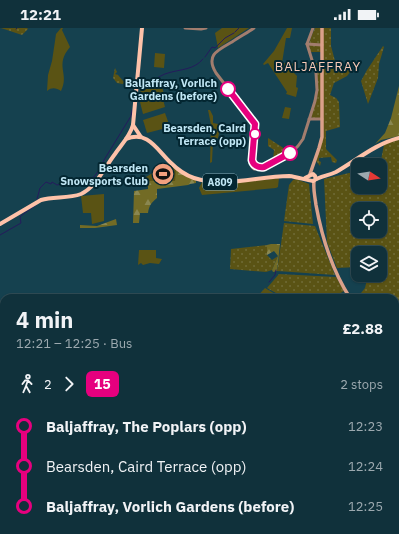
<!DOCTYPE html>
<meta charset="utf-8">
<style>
:root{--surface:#10313b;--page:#1e3d46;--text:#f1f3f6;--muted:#9ca9af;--line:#304c55}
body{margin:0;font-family:"IBM Plex Sans",sans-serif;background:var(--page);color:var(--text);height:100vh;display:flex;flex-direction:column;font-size:15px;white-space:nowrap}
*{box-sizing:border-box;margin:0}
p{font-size:13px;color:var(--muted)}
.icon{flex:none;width:22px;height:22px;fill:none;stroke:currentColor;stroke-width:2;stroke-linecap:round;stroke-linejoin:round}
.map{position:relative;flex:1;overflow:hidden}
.drawer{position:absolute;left:0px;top:266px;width:399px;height:240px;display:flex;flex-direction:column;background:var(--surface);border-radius:12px 12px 0 0;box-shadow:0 1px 3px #0004,0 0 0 1px var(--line)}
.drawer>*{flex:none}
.badge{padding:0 8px;border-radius:6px;font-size:14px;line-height:26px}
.needle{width:26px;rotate:102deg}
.fabs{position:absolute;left:351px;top:130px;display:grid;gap:8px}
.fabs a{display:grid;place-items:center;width:36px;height:36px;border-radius:8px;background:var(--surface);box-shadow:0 1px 3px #0004,0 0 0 1px var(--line);font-size:20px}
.map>.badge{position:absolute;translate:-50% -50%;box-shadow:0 0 0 2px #fff}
.legs{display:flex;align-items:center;gap:6px;height:44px;padding:0 16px;font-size:13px}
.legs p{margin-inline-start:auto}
.summary{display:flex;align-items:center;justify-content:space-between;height:68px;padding:0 16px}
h1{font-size:22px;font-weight:800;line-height:30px}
ul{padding:0 16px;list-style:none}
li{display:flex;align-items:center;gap:14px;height:40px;font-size:15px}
li i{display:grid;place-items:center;width:6px;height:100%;margin:0 5px;background:currentColor}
li i::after{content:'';width:10px;height:10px;margin:-5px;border:3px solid;border-radius:50%;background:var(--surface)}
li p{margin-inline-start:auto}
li:first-child i{background:linear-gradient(#0000 50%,currentColor 0)}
li:last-child i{background:linear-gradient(currentColor 50%,#0000 0)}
.status{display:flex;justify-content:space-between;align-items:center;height:28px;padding:0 20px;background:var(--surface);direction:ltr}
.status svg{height:11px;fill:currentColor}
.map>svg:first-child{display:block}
.grass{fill:url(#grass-dots);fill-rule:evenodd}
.forest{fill:url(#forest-firs)}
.park{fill:#5a5314}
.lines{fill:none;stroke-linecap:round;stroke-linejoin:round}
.stream{stroke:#251b5d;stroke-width:1}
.tertiary{stroke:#a27d6e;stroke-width:3}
.secondary{stroke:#dba18a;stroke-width:3.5}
.primary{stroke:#fec2a9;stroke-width:4}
.rail{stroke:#a9d0de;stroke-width:1;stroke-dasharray:2 4;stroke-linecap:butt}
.line-1-casing{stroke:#fff;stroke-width:9}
.line-1{stroke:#e6007e;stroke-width:6}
.stop-1-dot{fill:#fff;stroke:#e6007e;stroke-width:2}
.labels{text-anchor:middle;stroke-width:4;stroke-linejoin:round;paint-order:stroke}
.shield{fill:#032631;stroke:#88adba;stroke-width:1}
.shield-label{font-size:10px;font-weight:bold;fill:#c1e7f5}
.stop-label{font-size:11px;font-weight:bold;fill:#c1e7f5;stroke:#032631;text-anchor:end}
.poi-label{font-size:11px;font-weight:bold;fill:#c1e7f5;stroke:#032631;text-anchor:end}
.quarter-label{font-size:13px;letter-spacing:1px;fill:#f9cab7;stroke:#032631}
</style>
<div class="status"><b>12:21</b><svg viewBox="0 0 49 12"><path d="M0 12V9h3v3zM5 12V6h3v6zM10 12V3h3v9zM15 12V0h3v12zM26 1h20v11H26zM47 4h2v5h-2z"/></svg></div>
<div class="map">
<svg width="399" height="506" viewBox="0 0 399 506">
<defs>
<pattern id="grass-dots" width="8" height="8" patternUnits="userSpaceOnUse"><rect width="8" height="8" fill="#5a5314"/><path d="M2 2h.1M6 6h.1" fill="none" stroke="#706c37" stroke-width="1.8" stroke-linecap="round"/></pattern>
<pattern id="forest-firs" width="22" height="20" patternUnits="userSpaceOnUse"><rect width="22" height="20" fill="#726b25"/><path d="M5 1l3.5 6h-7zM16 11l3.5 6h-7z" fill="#8a8750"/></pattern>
</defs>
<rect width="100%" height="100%" fill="#15414f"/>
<!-- grass -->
<g class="grass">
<path d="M1,0H27L28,1L22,7Z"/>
<path d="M315,0H331V18L335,33L351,43L347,48L334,55L330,67L336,70L339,74L340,99L326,103V121L337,132L336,135L332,134L331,129L319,130V133L321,134L320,138L316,133C322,116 324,106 321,89L320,91H313L311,89C317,68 320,56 314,35H321V24H310C308,14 311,9 315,0Z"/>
<path d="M383,18L384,19L379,36L378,50L368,76L361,53L367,42Z"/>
<path d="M115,40L117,44L115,46L118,47L124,54L123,56L117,55L113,50Z"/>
<path d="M268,110L288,123L273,132L274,122L268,118Z"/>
<path d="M399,112V274L395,275V270H357L365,260L368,247H380V225H358V239L337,240L327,214L324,151L349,145H358V159H380V137L384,117L392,113ZM358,181H380V203H358Z"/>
<path d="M296,151L309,156L313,196L284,193L289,157L293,152Z"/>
<path d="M284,195L315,198L335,247L277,243Z"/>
<path d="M267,217V227L272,232L278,228L272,242L266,244L230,241L231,221Z"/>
<path d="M279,246L336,249L344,263L339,266L283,269L267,260Z"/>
<path d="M265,260L282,270H256Z"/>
<path d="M395,279H399V303L395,300Z"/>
<path d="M399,320V348H397V356L399,357V368L395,369V327Z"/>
</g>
<!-- forest -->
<g class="forest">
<path d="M399,58V108L381,112L375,116L385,105L391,90Z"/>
<path d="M254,96L251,129L249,128C251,117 247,104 254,96Z"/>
<path d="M176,142L196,152V155L190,156L188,157L157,161V170C151,175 149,178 148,185H140L139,195H133L134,163L148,161V159L145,153H153Z"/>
<path d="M116,191L117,197L95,200H80V197L97,198Z"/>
<path d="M271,216H280L277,243L273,244L272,242L278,228L274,223L267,227V217Z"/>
</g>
<!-- park -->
<g class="park">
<path d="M61,0H63L62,2L70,19C54,38 70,45 61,63C56,60 52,59 47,63L48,47L52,33L55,13L56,6Z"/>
<path d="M222,0H249L218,20L215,5Z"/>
<path d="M287,0H292L290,10H286L282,35L297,36V42L293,44L297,48L296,59L298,60L296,69L286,66L287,64L268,35L264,37L263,36L274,23Z"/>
<path d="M155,25L165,26L164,40L154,39Z"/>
<path d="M161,55L164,66L162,67L165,79L143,86L140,74L143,73L140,61Z"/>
<path d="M285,79L291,80L289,91L282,90Z"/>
<path d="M208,82H210L213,88V95L218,96L220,101L218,110L213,113L212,134L210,135L211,97Z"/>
<path d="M165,85L170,99L147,105L143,92Z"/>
<path d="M168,135L176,142L175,153H144L143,151Z"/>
<path d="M279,150L278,159L276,160L202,167L199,160L202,154L264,152Z"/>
<path d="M104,166V193L92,196L91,185H83L81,168Z"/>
<path d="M139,222H156V230L162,231L159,236L150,235L143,237L141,235L138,237Z"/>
</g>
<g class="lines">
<!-- stream -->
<g class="stream">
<path d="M16,1L17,0"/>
<path d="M235,4L239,0"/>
<path d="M205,29L212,19L215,20L225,10L234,5"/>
<path d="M153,52C158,50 163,46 168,45C181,41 194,42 203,31"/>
<path d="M139,59L151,53"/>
<path d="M100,140L104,132L131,88L132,82"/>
<path d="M37,171L40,160L46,154L51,156L52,154L57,157L94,149L99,142"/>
<path d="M0,207L21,195L20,189L22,187L36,177"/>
<path d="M269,254L275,247L276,242"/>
<path d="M395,327L399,319"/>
<path d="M0,491L4,495"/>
<path d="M12,502L16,506"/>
<path d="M187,504V502"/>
</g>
<!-- tertiary -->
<g class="tertiary">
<path d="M185,0L201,1L206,0"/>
<path d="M254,0C247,5 239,9 232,14C218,22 205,27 216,45L254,94L255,98L252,139L254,141L263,139L293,123L298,118L303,111L315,73L317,62L316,45L307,16L313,0"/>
<path d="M307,16L322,17"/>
<path d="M309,91H322"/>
<path d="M0,350L4,348"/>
</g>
<!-- secondary -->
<g class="secondary">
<path d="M310,146L319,120L322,109V0"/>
<path d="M314,153C313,161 315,169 316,177C322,210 332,242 350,270"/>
<path d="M395,303L399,306"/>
<path d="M398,506H399"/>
</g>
<!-- primary -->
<g class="primary">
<path d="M133,97L141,109"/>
<path d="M126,111C148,102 157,122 171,135C178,142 185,147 194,150C225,160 258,148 289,148C298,149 305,152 313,153C320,148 328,148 336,144C357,132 375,116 399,110"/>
<path d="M305,150L313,146L315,148L316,151"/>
<path d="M0,196L41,172C53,168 68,171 81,166C96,159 105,139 115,126C122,116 130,108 133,97L142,0"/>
<path d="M0,464L4,467"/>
<path d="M87,502H98"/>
<path d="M116,502L161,506"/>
</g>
<!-- rail -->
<path class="rail" d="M7,502L11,506"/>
</g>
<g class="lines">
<!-- line-1 casing -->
<g class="line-1-casing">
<path id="line-1" d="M228,61L255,96L252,132C253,137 258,140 264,139L290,125"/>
</g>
<!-- line-1 -->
<use href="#line-1" class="line-1"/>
</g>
<!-- icons -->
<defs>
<g id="stadium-disc" transform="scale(1.15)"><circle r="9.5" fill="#f2a07f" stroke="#032631"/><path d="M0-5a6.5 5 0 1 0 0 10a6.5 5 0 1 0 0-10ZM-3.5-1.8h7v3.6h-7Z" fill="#111"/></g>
</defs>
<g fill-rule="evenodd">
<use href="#stadium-disc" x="163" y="146"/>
</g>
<!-- markers -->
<g class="stop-1-dot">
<circle cx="228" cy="61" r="7"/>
<circle cx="255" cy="106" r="5"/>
<circle cx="290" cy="125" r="7"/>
</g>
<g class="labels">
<!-- shield labels -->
<rect class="shield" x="203" y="146" width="34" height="16" rx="3"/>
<g class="shield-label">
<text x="220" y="158">A809</text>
</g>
<!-- stop labels -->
<g class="stop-label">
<text x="217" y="59">Baljaffray, Vorlich<tspan x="217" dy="13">Gardens (before)</tspan></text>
<text x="246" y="104">Bearsden, Caird<tspan x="246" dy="13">Terrace (opp)</tspan></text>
</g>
<!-- poi labels -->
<g class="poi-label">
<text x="148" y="144">Bearsden<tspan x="148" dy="13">Snowsports Club</tspan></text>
</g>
<!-- quarter labels -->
<g class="quarter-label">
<text x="318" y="43">BALJAFFRAY</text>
</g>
</g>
</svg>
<div class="fabs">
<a><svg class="needle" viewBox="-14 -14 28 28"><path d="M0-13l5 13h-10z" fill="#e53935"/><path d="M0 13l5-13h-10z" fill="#9ca9af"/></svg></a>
<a><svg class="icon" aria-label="locate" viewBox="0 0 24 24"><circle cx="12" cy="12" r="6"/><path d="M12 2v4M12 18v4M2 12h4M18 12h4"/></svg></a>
<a><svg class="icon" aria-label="layers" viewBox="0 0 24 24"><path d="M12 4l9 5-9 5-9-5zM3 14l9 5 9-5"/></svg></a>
</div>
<section class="drawer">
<div class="summary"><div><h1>4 min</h1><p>12:21 – 12:25 · Bus</p></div><b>£2.88</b></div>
<div class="legs"><svg class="icon" aria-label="walk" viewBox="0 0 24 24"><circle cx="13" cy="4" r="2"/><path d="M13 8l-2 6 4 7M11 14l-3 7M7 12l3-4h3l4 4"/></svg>2<svg class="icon" aria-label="forward" viewBox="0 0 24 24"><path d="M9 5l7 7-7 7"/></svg><b class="badge" style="background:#e6007e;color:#fff">15</b><p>2 stops</p></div>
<ul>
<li><i style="color:#e6007e"></i><b>Baljaffray, The Poplars (opp)</b><p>12:23</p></li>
<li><i style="color:#e6007e"></i><span>Bearsden, Caird Terrace (opp)</span><p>12:24</p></li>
<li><i style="color:#e6007e"></i><b>Baljaffray, Vorlich Gardens (before)</b><p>12:25</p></li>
</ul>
</section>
</div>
